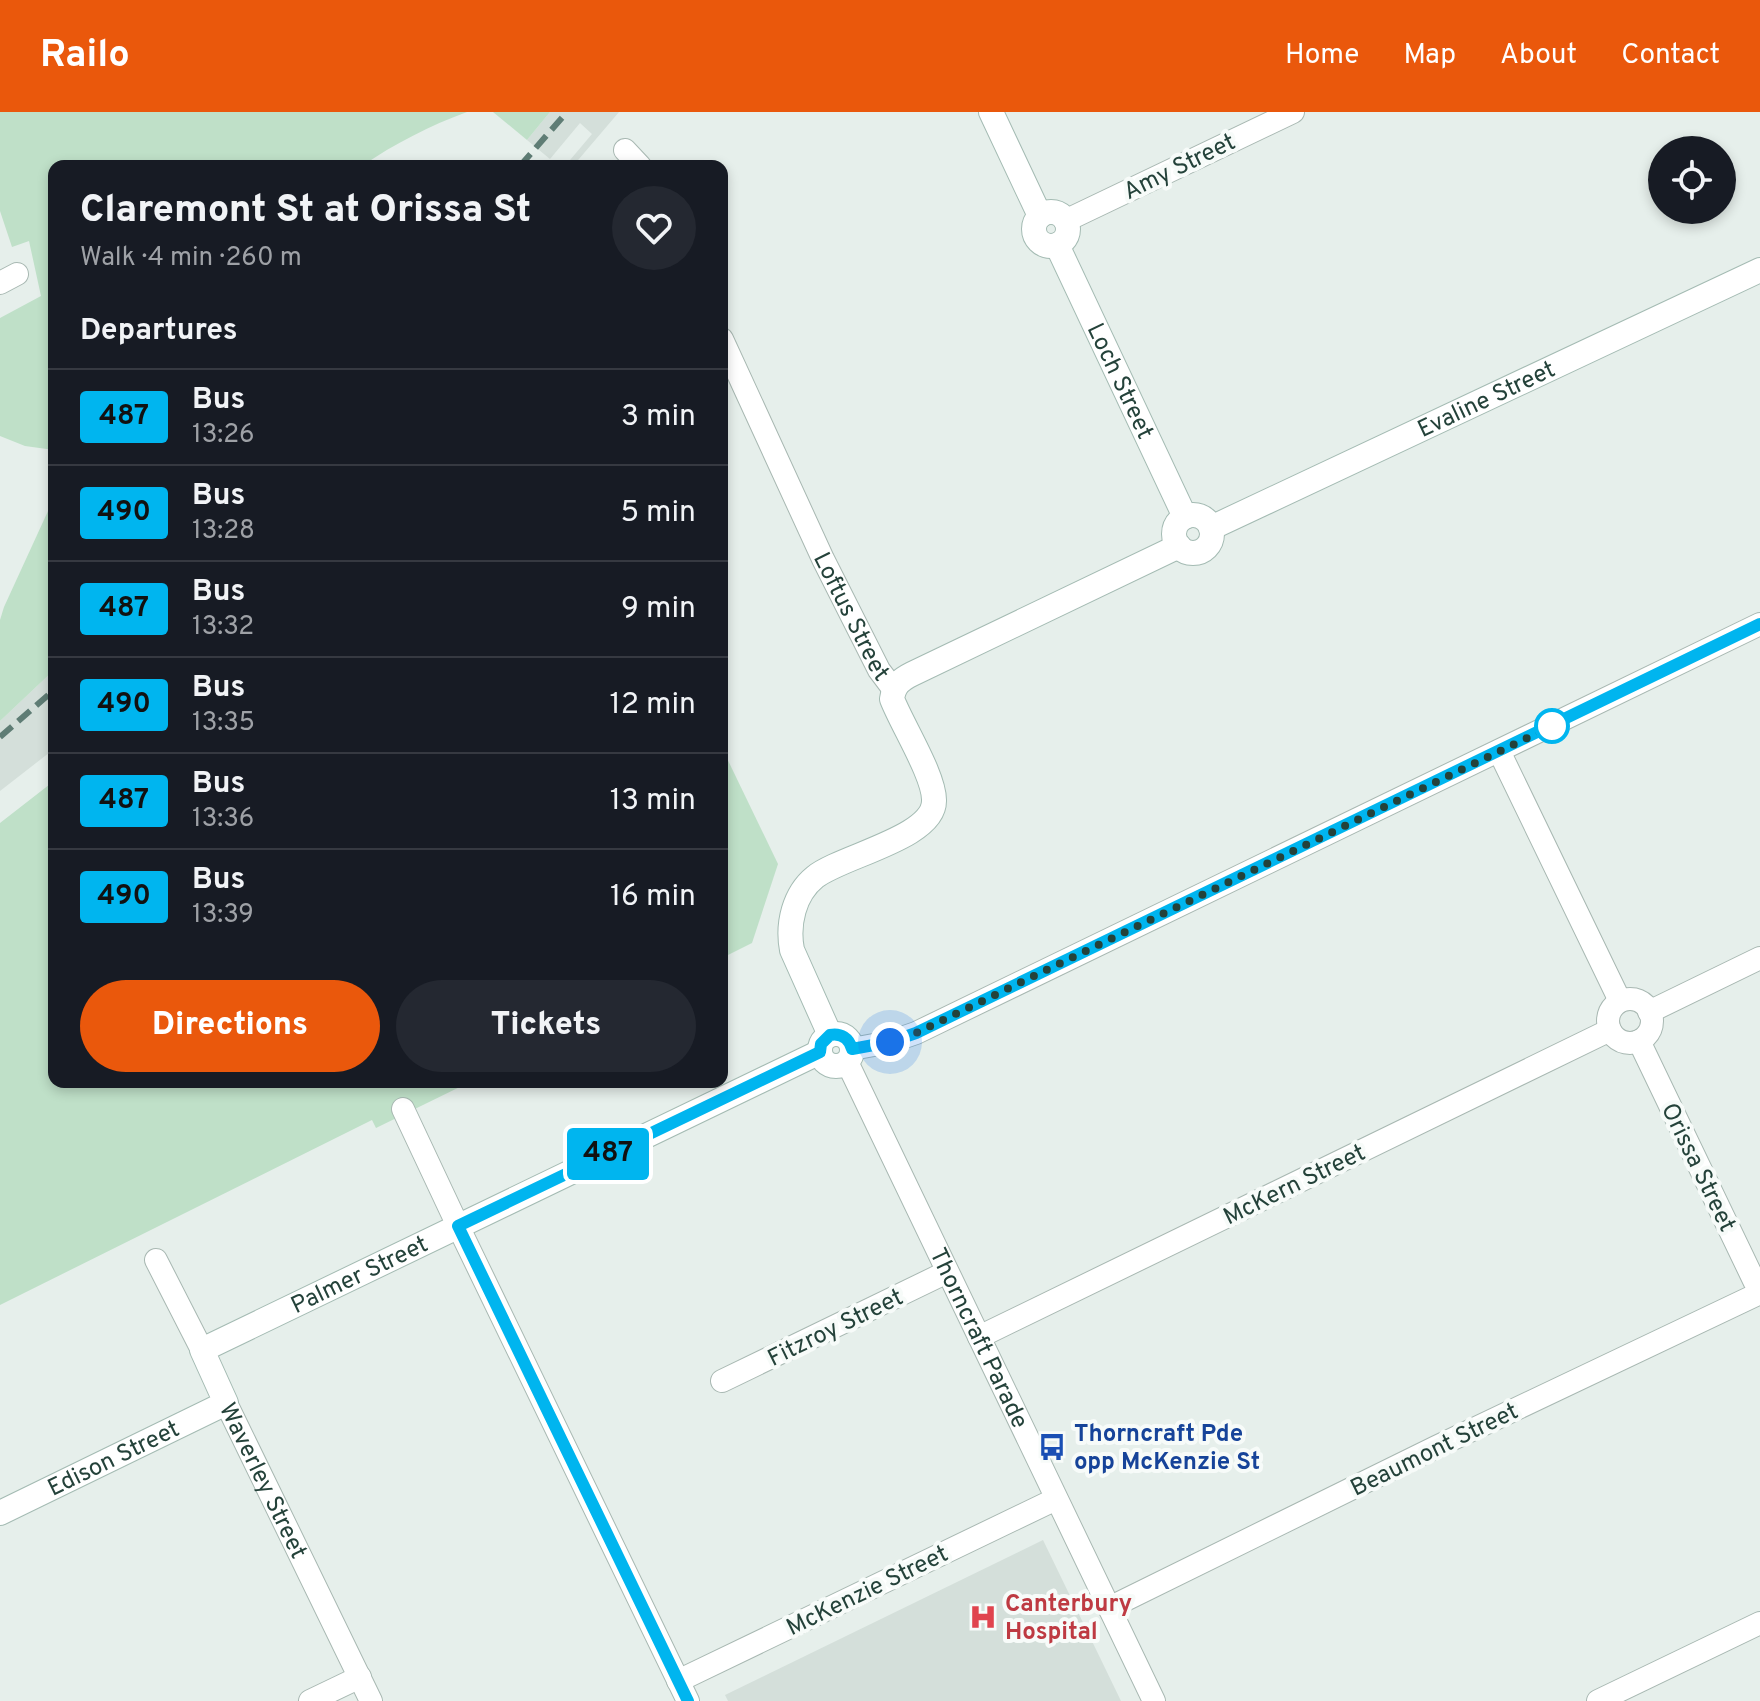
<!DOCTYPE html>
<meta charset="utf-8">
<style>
:root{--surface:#171b24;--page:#242831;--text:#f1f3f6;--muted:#9ea1a6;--line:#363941;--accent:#ea580c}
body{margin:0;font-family:Overpass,sans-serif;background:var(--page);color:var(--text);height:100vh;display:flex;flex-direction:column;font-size:30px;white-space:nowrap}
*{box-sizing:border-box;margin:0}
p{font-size:26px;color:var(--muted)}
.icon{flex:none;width:44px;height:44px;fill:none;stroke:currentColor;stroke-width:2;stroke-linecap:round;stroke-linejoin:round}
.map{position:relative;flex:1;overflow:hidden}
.drawer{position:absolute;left:48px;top:48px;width:680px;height:928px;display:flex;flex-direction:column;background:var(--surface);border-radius:16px;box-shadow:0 4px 12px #0003}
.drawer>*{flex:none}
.badge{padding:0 16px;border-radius:6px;font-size:28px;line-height:52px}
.tools{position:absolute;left:1648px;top:24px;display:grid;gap:16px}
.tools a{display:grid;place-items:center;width:88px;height:88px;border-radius:50%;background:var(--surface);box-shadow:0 4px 12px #0003;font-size:40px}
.you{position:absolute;width:40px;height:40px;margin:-20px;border:6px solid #fff;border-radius:50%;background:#1a73e8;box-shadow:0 0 0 12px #1a73e833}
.map>.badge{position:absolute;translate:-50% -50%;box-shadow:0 0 0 4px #fff}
h2{padding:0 32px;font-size:30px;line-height:72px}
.round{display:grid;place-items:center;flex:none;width:84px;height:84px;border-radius:42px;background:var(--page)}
.head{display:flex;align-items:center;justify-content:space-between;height:136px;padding:0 32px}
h1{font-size:38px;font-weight:800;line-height:60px}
.cta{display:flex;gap:16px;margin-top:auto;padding:16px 32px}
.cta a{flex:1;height:92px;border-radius:48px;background:var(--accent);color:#fff;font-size:32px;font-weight:800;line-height:92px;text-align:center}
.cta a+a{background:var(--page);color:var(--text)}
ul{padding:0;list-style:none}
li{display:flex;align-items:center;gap:24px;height:96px;padding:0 32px;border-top:2px solid var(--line)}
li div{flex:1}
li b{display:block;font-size:30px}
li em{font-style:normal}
li .badge{min-width:88px;font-weight:700;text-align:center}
header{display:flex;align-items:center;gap:48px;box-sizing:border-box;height:112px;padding:0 40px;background:var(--accent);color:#fff}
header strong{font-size:38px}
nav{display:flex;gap:44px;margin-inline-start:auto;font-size:28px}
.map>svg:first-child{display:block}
.built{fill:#d4dfda}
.green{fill:#bfe0c8}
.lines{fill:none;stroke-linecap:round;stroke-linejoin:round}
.street-casing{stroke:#a8b8b2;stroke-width:24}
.secondary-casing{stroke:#a4bbb3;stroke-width:26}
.street{stroke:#fff;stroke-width:22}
.secondary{stroke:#fff;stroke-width:24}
.rail{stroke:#5f7d75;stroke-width:6;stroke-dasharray:16 8;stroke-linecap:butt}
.line-casing{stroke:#fff;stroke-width:18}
.line{stroke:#00b5ef;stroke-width:12}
.walk{stroke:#24423a;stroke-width:8;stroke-dasharray:0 14.4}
.stop-dot{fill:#fff;stroke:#00b5ef;stroke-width:4}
.labels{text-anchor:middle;stroke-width:8;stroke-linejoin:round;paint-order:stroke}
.street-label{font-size:24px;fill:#24423a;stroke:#f7fbf9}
.transit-label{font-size:24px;font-weight:bold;fill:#164399;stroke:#f7fbf9;text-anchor:start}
.health-label{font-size:24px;font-weight:bold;fill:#be3a42;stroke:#f7fbf9;text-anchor:start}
</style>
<header>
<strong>Railo</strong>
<nav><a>Home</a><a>Map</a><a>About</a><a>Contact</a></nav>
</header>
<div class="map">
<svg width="1760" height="1589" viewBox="0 0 1760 1589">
<rect width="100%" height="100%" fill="#e6efeb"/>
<!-- built -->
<g class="built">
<path d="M550,0H619L573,54H565L592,22L580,11L550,47L527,28Z"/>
<path d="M54,558V637L0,679V609Z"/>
<path d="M1043,1428L1121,1589H728L725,1583Z"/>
</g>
<!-- green -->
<g class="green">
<path d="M0,0H467C431,13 394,32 362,54H54V338L25,334L0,324V206L41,184L29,129L12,135L0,99Z"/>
<path d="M493,0H550L527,28Z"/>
<path d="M54,386V558L0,609V508L4,495Z"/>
<path d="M722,636L778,752L752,831L722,846Z"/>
<path d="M54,669V970H470L376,1016L372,1008L0,1193V711Z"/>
</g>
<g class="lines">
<!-- street casing -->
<g class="street-casing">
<g id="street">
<path d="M625,38L640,54"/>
<path d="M1065,109L1293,0"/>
<path d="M0,171L17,162"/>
<path id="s1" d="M722,227L823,447L879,558L894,578"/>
<path d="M1499,639L1620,889"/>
<circle cx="1630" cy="909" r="22"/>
<path d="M1649,900L1760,846"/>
<path d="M852,937L890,930L916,921L1760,512"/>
<path id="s2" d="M847,950L1154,1589"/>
<path d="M403,997L458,1114L688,1589"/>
<path d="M156,1148L202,1238"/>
<path d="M979,1225L1610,918"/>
<path d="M722,1269L947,1160"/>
<path id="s3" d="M226,1291L371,1589"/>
<path d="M1109,1496L1436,1335L1760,1181L1639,929"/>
<path d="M678,1569L1056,1387"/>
<path d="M310,1589L360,1565"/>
<path d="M1598,1589L1760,1511"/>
</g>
</g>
<!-- secondary casing -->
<g class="secondary-casing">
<g id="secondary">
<path d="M991,0L1040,104"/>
<circle cx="1051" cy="117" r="17"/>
<path id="s4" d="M1057,133L1185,405"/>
<circle cx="1193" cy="422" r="19"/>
<path id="s5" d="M1211,416L1760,158"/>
<circle cx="836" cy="938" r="16"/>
<path d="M830,923L792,838C787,812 794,782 815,765C841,744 934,726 934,689C935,665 902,613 892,587C894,573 900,568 912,562L1179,434"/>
<path id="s6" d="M0,1401L226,1291L202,1238L820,940"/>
</g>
</g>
<!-- street -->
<use href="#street" class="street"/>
<!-- secondary -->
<use href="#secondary" class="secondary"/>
<!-- rail -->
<g class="rail">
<path d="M520,54L567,0"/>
<path d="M0,625L54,578"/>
</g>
</g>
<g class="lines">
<!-- line casing -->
<g class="line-casing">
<path id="line" d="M688,1589L458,1114L820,940L821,932L830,923C841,921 849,926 852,937L890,930L916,921L1760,512"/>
</g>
<!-- line -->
<use href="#line" class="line"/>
<!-- walk -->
<path class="walk" d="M890,930L916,921L1552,614"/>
</g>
<!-- icons -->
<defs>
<g id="bus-bare" transform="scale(2.16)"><path d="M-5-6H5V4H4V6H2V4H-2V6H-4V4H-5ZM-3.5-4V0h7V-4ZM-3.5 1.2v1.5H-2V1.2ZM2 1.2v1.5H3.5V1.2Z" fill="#1a4fb4" stroke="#f7fbf9" stroke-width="2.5" paint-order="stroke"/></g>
<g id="hospital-bare" transform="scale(2.16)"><path d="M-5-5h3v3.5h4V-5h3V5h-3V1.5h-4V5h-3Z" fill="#e0444e" stroke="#f7fbf9" stroke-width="2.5" paint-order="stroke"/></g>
</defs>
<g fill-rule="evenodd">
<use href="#bus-bare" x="1052" y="1335"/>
<use href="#hospital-bare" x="983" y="1505"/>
</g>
<!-- markers -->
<circle class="stop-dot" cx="1552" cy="614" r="16"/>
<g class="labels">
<!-- street labels -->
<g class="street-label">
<text transform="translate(1179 54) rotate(-26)" y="8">Amy Street</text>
<text dy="8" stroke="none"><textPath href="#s4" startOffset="150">Loch Street</textPath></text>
<text dy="8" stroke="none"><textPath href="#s5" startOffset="304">Evaline Street</textPath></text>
<text dy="8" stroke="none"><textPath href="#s1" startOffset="306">Loftus Street</textPath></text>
<text transform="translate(1699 1055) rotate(64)" y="8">Orissa Street</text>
<text transform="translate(1294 1072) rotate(-26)" y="8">McKern Street</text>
<text dy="8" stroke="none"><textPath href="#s6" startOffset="484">Palmer Street</textPath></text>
<text transform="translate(835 1215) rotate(-26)" y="8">Fitzroy Street</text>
<text dy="8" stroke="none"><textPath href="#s2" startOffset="306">Thorncraft Parade</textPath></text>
<text transform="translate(1434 1337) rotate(-26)" y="8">Beaumont Street</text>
<text dy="8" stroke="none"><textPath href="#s6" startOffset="126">Edison Street</textPath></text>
<text dy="8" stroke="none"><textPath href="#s3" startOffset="86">Waverley Street</textPath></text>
<text transform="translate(867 1478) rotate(-26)" y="8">McKenzie Street</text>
</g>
<!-- transit labels -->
<g class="transit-label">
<text x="1074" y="1329">Thorncraft Pde<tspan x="1074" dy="28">opp McKenzie St</tspan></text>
</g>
<!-- health labels -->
<g class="health-label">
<text x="1005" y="1499">Canterbury<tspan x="1005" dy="28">Hospital</tspan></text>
</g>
</g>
</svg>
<div class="tools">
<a><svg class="icon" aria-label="locate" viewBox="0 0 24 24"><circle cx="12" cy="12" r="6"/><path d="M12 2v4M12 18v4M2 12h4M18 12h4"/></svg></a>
</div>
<div class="you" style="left:890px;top:930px"></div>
<b class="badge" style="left:608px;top:1042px;background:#00b5ef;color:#111">487</b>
<section class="drawer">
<div class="head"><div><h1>Claremont St at Orissa St</h1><p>Walk · 4 min · 260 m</p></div><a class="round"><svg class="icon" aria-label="heart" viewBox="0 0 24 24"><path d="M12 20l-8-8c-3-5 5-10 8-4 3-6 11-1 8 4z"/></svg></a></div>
<h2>Departures</h2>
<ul>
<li><span class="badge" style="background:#00b5ef;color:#111">487</span><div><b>Bus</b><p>13:26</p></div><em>3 min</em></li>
<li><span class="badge" style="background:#00b5ef;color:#111">490</span><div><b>Bus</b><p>13:28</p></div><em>5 min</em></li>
<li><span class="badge" style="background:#00b5ef;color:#111">487</span><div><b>Bus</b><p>13:32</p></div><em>9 min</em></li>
<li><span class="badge" style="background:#00b5ef;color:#111">490</span><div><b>Bus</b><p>13:35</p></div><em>12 min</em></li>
<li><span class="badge" style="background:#00b5ef;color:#111">487</span><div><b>Bus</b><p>13:36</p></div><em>13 min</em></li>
<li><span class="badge" style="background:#00b5ef;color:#111">490</span><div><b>Bus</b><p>13:39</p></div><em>16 min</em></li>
</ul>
<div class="cta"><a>Directions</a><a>Tickets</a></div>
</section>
</div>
